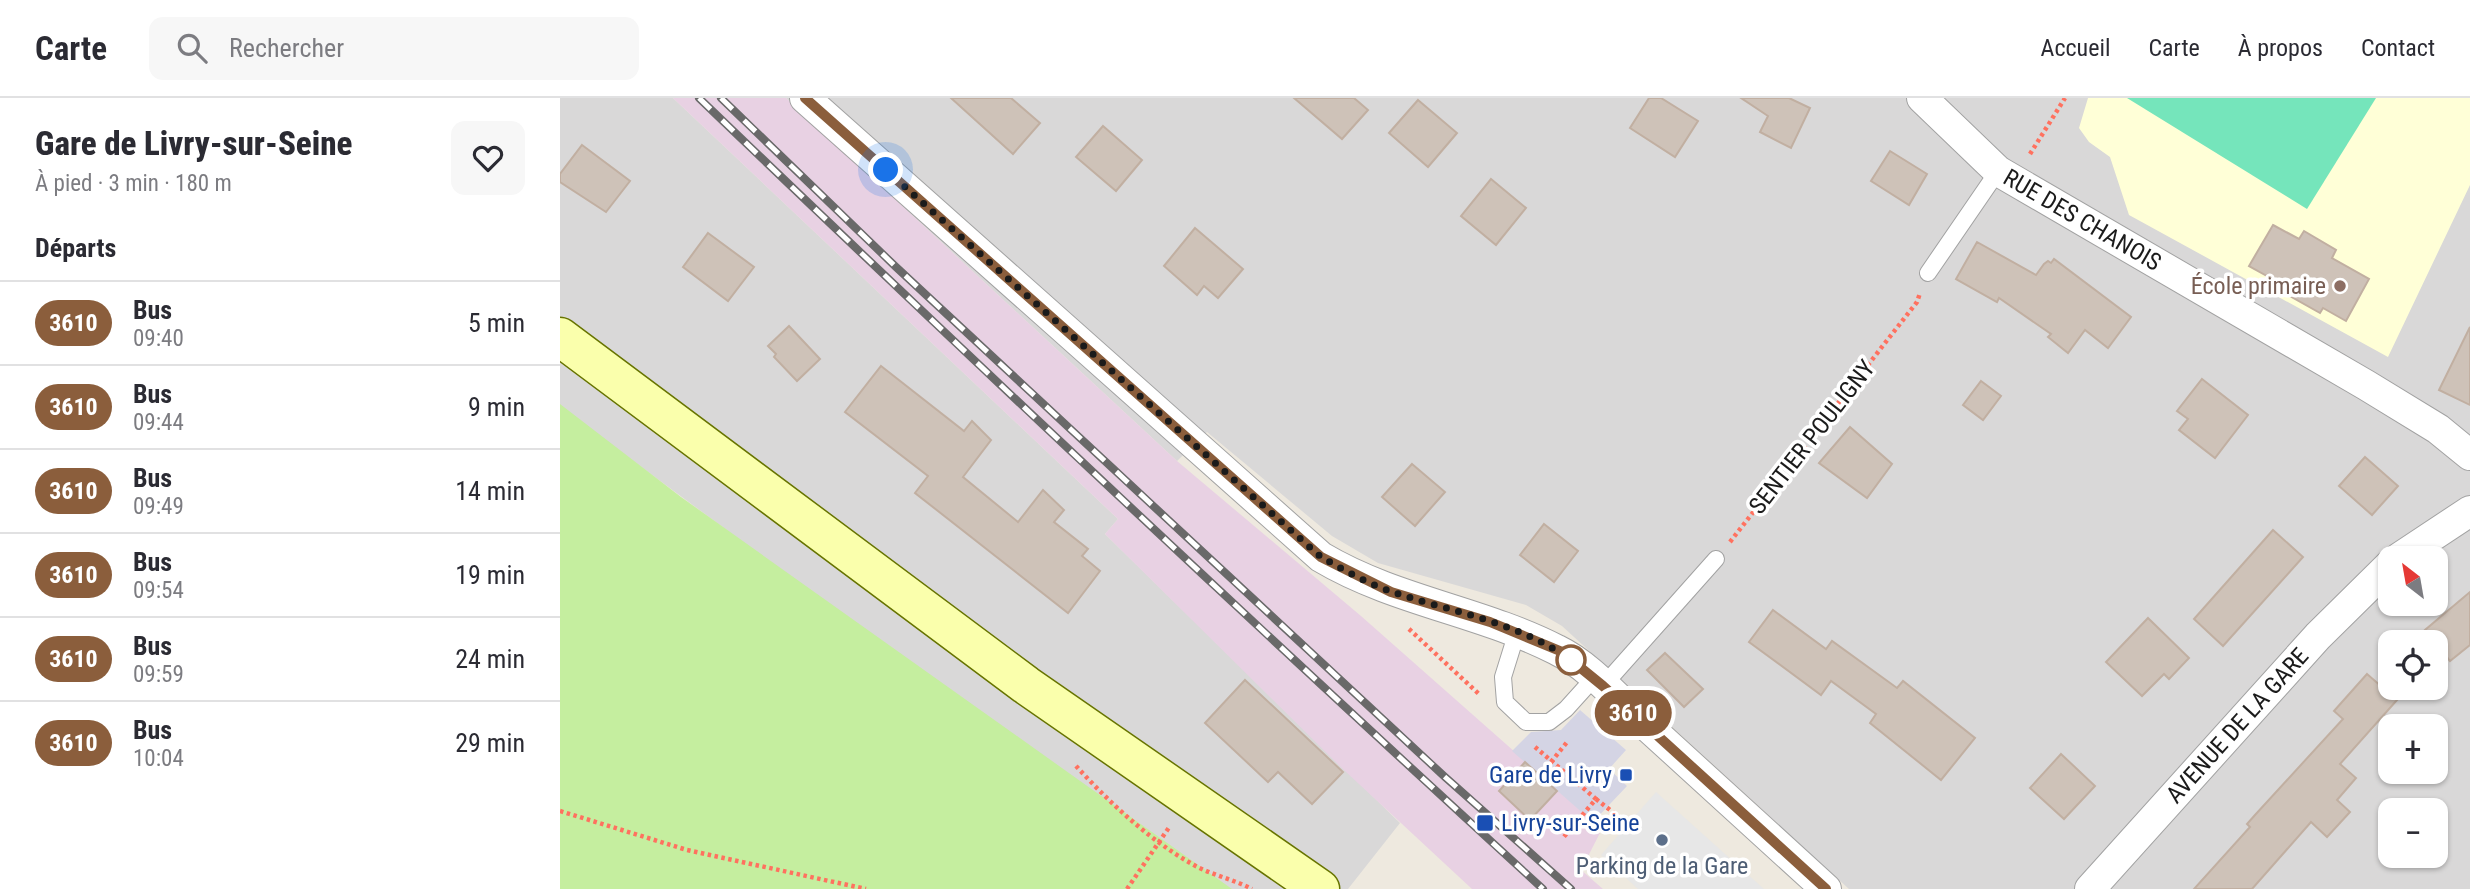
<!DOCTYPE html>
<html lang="fr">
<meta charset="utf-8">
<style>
:root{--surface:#fff;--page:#f7f7f7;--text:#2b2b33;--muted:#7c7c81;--line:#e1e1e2}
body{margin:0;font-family:"Roboto Condensed",sans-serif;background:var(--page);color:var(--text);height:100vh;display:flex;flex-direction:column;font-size:26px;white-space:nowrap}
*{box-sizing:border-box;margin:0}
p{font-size:23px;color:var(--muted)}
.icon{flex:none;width:38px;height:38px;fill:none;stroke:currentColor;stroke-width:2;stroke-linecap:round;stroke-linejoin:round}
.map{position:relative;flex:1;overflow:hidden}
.sheet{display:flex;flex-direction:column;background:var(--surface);width:560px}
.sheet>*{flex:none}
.badge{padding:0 14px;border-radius:23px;font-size:24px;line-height:46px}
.needle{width:46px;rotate:329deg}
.buttons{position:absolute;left:1818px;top:448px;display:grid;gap:14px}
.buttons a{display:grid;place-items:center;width:70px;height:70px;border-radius:14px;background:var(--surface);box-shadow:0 2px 5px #0004;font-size:35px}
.you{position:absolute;width:35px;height:35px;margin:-18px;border:5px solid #fff;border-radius:50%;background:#1a73e8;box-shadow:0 0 0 10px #1a73e833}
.map>.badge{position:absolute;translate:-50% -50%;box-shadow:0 0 0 4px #fff}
h2{padding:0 35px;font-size:26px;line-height:63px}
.round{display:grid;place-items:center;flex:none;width:74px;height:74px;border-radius:14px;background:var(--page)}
.head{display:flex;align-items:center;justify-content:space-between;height:119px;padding:0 35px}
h1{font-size:33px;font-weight:800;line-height:52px}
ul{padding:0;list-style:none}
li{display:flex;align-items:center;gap:21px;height:84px;padding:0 35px;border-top:2px solid var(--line)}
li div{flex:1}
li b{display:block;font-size:26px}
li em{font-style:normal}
li .badge{min-width:77px;font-weight:700;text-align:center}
header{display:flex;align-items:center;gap:42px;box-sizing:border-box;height:98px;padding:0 35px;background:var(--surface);border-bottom:2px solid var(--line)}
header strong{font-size:33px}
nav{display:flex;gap:38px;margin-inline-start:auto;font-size:24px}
.search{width:490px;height:63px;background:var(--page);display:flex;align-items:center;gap:18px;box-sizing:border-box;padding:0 24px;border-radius:14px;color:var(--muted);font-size:26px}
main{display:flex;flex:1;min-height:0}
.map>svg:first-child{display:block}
.residential{fill:#d9d8d8;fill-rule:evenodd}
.industrial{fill:#e8d1e3}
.education{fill:#ffffd7}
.grass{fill:#c5ee9f}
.pitch{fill:#75e5bb}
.parking{fill:#e7e7e7}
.plaza{fill:#d4d4e4}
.building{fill:#cec2b8;stroke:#c1afa1;stroke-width:2}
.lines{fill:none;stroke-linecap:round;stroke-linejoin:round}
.service-casing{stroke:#a2a2a2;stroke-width:18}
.minor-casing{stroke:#a2a2a2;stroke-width:32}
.secondary-casing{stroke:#677400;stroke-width:41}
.path{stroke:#ff715f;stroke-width:4.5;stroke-dasharray:3.5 3.5;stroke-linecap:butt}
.service{stroke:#fff;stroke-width:16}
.minor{stroke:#fff;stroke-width:30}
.secondary{stroke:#faffac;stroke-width:38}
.rail-casing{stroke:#696969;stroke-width:8}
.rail{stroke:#fff;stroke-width:5;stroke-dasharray:16;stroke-linecap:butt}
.line-casing{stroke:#fff;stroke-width:16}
.line{stroke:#8b5e3c;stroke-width:10}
.walk{stroke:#1b1b1b;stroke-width:7;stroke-dasharray:0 12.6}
.education-dot{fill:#8d6e63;stroke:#fff;stroke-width:2.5}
.stop-dot{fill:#fff;stroke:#8b5e3c;stroke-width:3.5}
.transit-dot{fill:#1a4fb4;stroke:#fff;stroke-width:2.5}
.service-dot{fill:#5c6f8a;stroke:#fff;stroke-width:2.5}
.labels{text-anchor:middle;stroke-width:7;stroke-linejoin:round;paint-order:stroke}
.street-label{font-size:24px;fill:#1b1b1b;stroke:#fff}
.education-label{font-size:24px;fill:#785e54;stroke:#fff;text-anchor:end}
.transit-label{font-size:24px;fill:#164399;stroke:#fff;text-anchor:end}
.service-label{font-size:24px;fill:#4e5e75;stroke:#fff}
</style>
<header>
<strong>Carte</strong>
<div class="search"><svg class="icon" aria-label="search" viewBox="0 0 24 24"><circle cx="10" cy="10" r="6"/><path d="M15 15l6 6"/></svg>Rechercher</div>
<nav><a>Accueil</a><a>Carte</a><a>À propos</a><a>Contact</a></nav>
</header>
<main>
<section class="sheet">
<div class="head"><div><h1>Gare de Livry-sur-Seine</h1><p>À pied · 3 min · 180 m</p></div><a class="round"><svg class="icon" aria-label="heart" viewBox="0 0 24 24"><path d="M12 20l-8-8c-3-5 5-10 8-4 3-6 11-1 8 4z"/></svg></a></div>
<h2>Départs</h2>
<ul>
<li><span class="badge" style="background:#8b5e3c;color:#fff">3610</span><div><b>Bus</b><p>09:40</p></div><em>5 min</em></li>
<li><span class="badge" style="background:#8b5e3c;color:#fff">3610</span><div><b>Bus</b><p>09:44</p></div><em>9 min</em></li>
<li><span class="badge" style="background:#8b5e3c;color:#fff">3610</span><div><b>Bus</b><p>09:49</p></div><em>14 min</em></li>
<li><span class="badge" style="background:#8b5e3c;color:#fff">3610</span><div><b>Bus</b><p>09:54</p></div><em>19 min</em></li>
<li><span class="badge" style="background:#8b5e3c;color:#fff">3610</span><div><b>Bus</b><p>09:59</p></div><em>24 min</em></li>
<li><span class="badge" style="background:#8b5e3c;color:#fff">3610</span><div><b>Bus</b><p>10:04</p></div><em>29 min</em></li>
</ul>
</section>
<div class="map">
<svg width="1910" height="791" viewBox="0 0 1910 791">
<rect width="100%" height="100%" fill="#eee9df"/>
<!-- residential -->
<g class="residential">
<path d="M0,0H113L558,421L545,436L840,725L788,791H653L0,309Z"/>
<path d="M226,0H1910V791H1289L1002,528L966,507L818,465L772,438L647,334L617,363ZM1830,460H1876V506H1830ZM1830,544H1876V590H1830ZM1830,628H1876V674H1830ZM1830,712H1876V758H1830Z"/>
</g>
<!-- industrial -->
<path class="industrial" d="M113,0H226L617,363L801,518L1042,731L1021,772L1043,791H912L785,673L545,436L558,421Z"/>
<!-- education -->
<path class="education" d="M1528,0H1910V87L1828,259L1569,117L1550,59L1529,44L1519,30Z"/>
<!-- grass -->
<path class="grass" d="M0,306L121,399L672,791H0Z"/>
<!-- pitch -->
<path class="pitch" d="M1567,0H1816L1747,111Z"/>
<!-- parking -->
<path class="parking" d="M1096,694L1204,791H1078L1041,757Z"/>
<!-- plaza -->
<path class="plaza" d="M1020,612L1066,652L1049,671L1067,688L1033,724L952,653L971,634L1001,632Z"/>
<!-- building -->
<g class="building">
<path d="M391,0H451L480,25L453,56Z"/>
<path d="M734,0H794L808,12L782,41Z"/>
<path d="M1089,0H1101L1138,23L1115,59L1070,30Z"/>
<path d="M1181,0H1229L1250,10L1231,50L1200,34L1208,18Z"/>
<path d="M858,2L897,35L868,69L829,35Z"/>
<path d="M543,28L582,62L556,93L516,59Z"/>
<path d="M22,47L70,83L46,114L0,84V76Z"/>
<path d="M1330,53L1367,76L1349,107L1311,83Z"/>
<path d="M931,81L966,110L936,147L901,118Z"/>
<path d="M1713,127L1739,141L1744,133L1776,152L1772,160L1809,181L1786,223L1763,210L1760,215L1721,193L1725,188L1689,168Z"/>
<path d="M635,130L683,171L658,200L644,188L637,197L604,168Z"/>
<path d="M148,135L194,169L168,203L123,169Z"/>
<path d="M1417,144L1476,177L1484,166L1488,163L1491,165L1494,161L1571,219L1548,250L1525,232L1508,255L1488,239L1491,236L1439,200L1437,204L1396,181Z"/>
<path d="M229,228L260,261L237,283L214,259L216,256L208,248Z"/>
<path d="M1910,229V307L1879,292Z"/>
<path d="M321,268L404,333L412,323L431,342L403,379L458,424L483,392L504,412L494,424L528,451L522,458L540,473L508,515L355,395L368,378L285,314Z"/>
<path d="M1642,281L1688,317L1655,360L1619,332L1628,321L1617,313Z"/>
<path d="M1421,283L1441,298L1423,322L1403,307Z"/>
<path d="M1290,329L1332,366L1307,400L1259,365Z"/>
<path d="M1805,359L1838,388L1812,417L1779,388Z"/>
<path d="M852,366L885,394L855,428L822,399Z"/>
<path d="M984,426L1018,453L994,484L960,457Z"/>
<path d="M1713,432L1743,459L1663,548L1634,521Z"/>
<path d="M1910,494V547L1890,563L1865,532Z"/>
<path d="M1213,512L1266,551L1272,543L1337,590L1343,583L1415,640L1381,682L1310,625L1316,616L1271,583L1261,597L1189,544Z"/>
<path d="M1588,520L1629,560L1609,581L1604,576L1582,598L1546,564Z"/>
<path d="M1105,555L1143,591L1124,609L1087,572Z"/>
<path d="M1807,576L1837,602L1780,666L1796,680L1777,702L1790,714L1767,739L1751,724L1692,791H1634L1690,729L1687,726L1695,717L1783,621L1774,613Z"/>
<path d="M685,582L783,674L752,706L718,674L708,684L645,625Z"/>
<path d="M1501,656L1535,688L1504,721L1470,690Z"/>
<path d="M965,664L997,693L970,722L939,693Z"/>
</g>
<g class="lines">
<!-- service casing -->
<g class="service-casing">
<g id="service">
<path d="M1368,175L1438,73"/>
<path d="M957,534L943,579L945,604L966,624H989L1006,611L1034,580"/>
<path d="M1043,588L1156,461"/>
</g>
</g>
<!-- minor casing -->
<g class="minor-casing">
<g id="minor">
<path d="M245,0L761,459C835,503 921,513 997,552C1030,568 1058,602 1086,627C1146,681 1206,736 1266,791"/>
<path id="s1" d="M1362,0L1438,73L1806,287L1878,331L1910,357"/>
<path d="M1839,460L1910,413"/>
<path id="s2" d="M1530,791L1758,538L1830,467"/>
</g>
</g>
<!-- secondary casing -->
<g class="secondary-casing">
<path id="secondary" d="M0,239L466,587L760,791"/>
</g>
<!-- path -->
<g class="path">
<path d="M1470,56L1505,0"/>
<path d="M1170,444L1357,204L1360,195"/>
<path d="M849,531L920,597"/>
<path d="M975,649L1036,701L1002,741"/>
<path d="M991,664L1008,643"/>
<path d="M516,668C550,705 588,741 632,766C651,777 673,781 692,791"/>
<path d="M1036,701L1068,726"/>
<path d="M0,713L127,752L306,791"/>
<path d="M567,791L610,728"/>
</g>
<!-- service -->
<use href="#service" class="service"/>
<!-- minor -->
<use href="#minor" class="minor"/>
<!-- secondary -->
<use href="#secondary" class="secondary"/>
<!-- rail casing -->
<g class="rail-casing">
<g id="rail">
<path d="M139,0C417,267 699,531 983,791"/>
<path d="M161,0L336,169L885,679L1011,791"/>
</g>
</g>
<!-- rail -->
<use href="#rail" class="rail"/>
</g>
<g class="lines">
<!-- line casing -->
<g class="line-casing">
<path id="line" d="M245,0L761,459L831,494L930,524L1000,553L1043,588L1266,791"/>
</g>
<!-- line -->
<use href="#line" class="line"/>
<!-- walk -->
<path class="walk" d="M326,72L761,459C784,472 808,486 833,494C894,515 965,525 1017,567L1011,562"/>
</g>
<!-- markers -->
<circle class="education-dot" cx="1780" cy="188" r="7"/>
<circle class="stop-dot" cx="1011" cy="562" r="14"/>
<g class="transit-dot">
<rect x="1059" y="670" width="14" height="14" rx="3.5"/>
<rect x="916" y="716" width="18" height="18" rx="3.5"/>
</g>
<circle class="service-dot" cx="1102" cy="742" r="7"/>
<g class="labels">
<!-- street labels -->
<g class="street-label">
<text dy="8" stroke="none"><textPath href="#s1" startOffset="203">RUE DES CHANOIS</textPath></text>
<text transform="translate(1252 339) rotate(-52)" y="8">SENTIER POULIGNY</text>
<text dy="8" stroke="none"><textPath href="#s2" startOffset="220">AVENUE DE LA GARE</textPath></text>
</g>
<!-- education labels -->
<g class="education-label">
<text x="1766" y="196">École primaire</text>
</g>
<!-- transit labels -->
<g class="transit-label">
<text x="1052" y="685">Gare de Livry</text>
<text x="941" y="733" text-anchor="start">Livry-sur-Seine</text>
</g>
<!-- service labels -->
<g class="service-label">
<text x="1102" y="776">Parking de la Gare</text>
</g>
</g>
</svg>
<div class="buttons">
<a><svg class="needle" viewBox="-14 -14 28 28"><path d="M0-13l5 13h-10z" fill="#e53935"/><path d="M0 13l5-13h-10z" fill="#7c7c81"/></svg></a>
<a><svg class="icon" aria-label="locate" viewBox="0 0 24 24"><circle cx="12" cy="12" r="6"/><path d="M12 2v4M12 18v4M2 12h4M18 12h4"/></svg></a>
<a>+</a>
<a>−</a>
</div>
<div class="you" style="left:326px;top:72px"></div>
<b class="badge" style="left:1073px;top:615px;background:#8b5e3c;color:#fff">3610</b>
</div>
</main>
